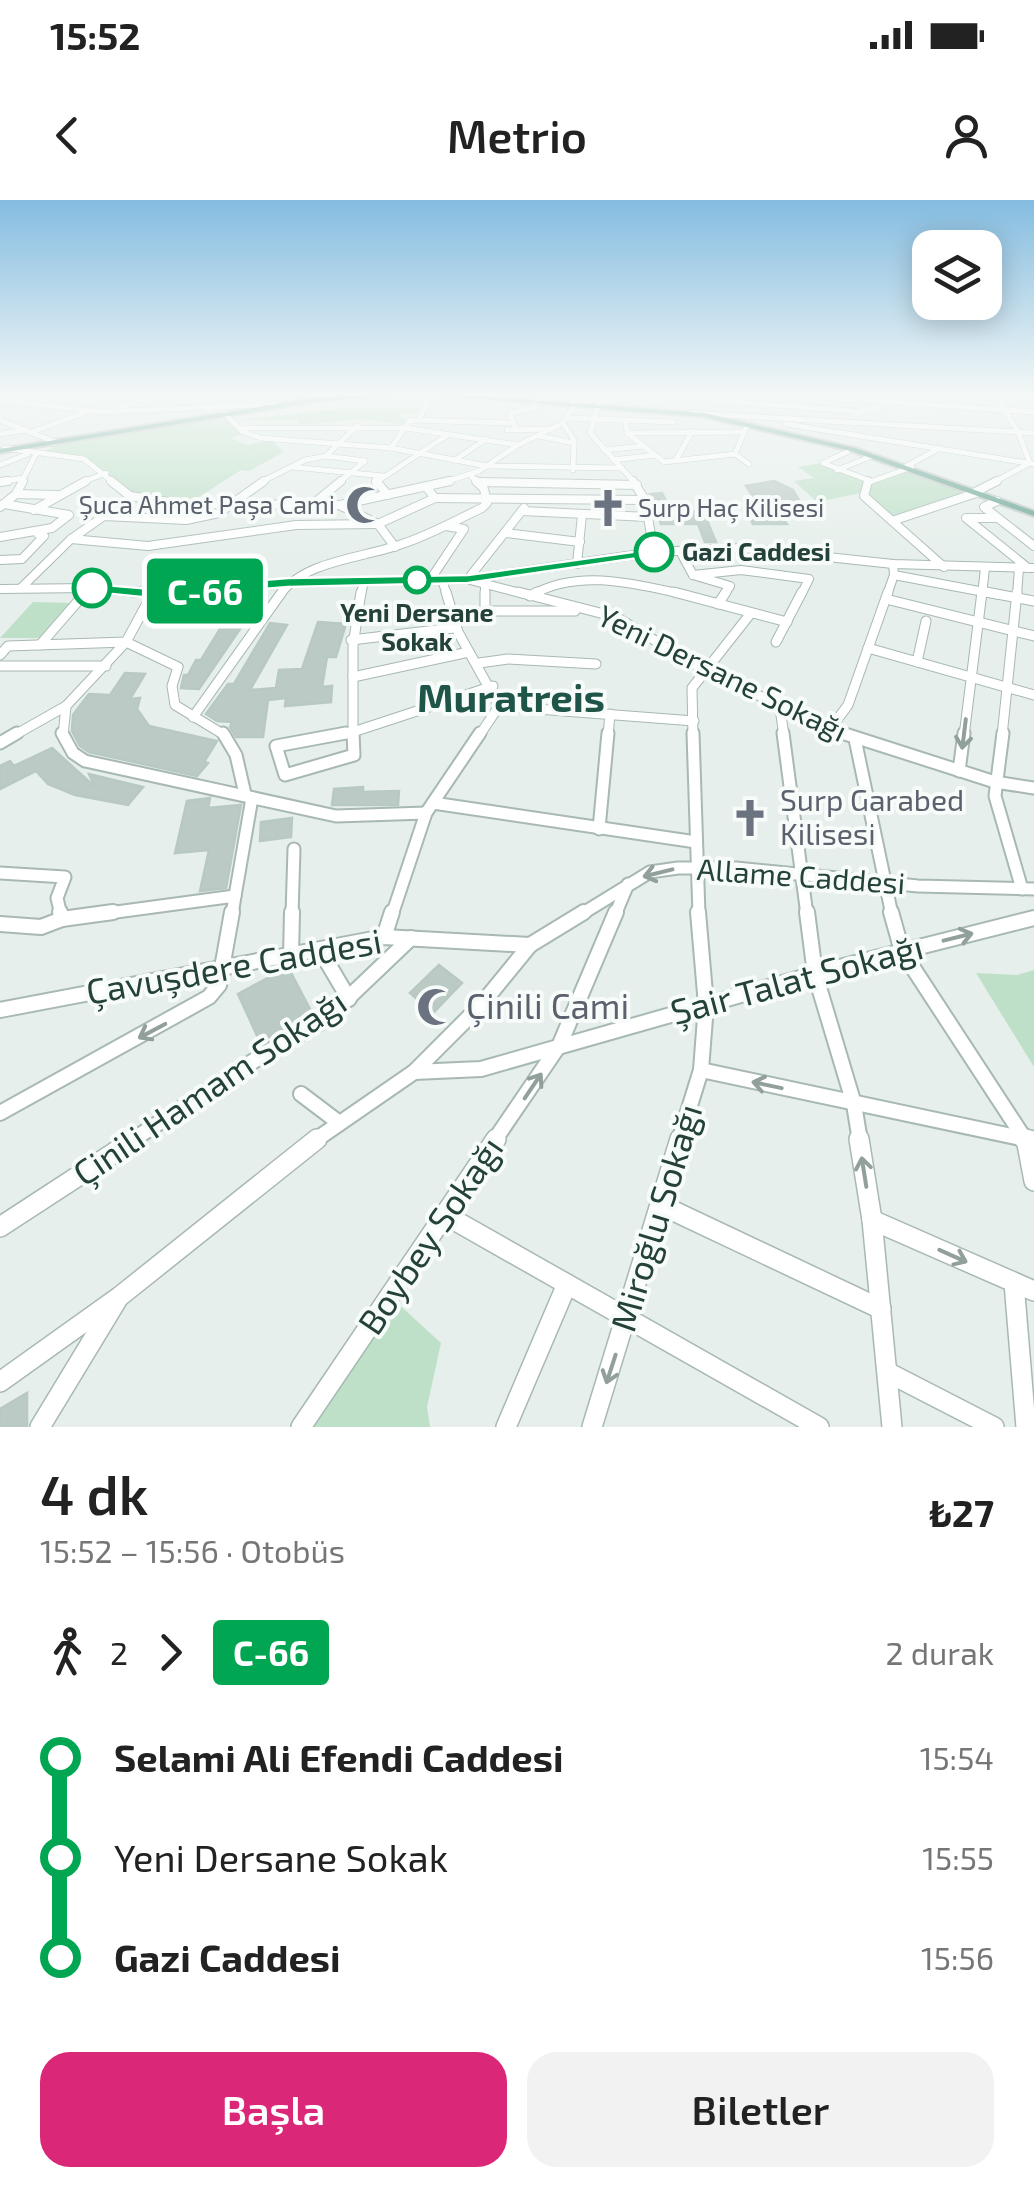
<!DOCTYPE html>
<html lang="tr">
<meta charset="utf-8">
<style>
:root{--surface:#fff;--page:#f2f2f2;--text:#222;--muted:#767676;--accent:#db2777}
body{margin:0;font-family:"Exo 2",sans-serif;background:var(--page);color:var(--text);height:100vh;display:flex;flex-direction:column;font-size:38px;white-space:nowrap}
*{box-sizing:border-box;margin:0}
p{font-size:32px;color:var(--muted)}
.icon{flex:none;width:55px;height:55px;fill:none;stroke:currentColor;stroke-width:2;stroke-linecap:round;stroke-linejoin:round}
.map{position:relative;height:1227px;overflow:hidden}
.panel{display:flex;flex-direction:column;background:var(--surface);flex:1}
.panel>*{flex:none}
.badge{padding:0 20px;border-radius:8px;font-size:35px;line-height:65px}
.buttons{position:absolute;left:912px;top:30px;display:grid;gap:20px}
.buttons a{display:grid;place-items:center;width:90px;height:90px;border-radius:20px;background:var(--surface);box-shadow:0 5px 25px #0003;font-size:50px}
.map>.badge{position:absolute;translate:-50% -50%;box-shadow:0 0 0 5px #fff}
.legs{display:flex;align-items:center;gap:15px;height:110px;padding:0 40px;font-size:32px}
.legs p{margin-inline-start:auto}
.headline{display:flex;align-items:center;justify-content:space-between;height:170px;padding:0 40px}
h1{font-size:55px;font-weight:600;line-height:75px}
.primary-button{display:flex;gap:20px;margin-top:auto;padding:20px 40px}
.primary-button a{flex:1;height:115px;border-radius:30px;background:var(--accent);color:#fff;font-size:40px;font-weight:600;line-height:115px;text-align:center}
.primary-button a+a{background:var(--page);color:var(--text)}
ul{padding:0 40px;list-style:none}
li{display:flex;align-items:center;gap:35px;height:100px;font-size:38px}
li i{display:grid;place-items:center;width:15px;height:100%;margin:0 12px;background:currentColor}
li i::after{content:'';width:25px;height:25px;margin:-12px;border:8px solid;border-radius:50%;background:var(--surface)}
li p{margin-inline-start:auto}
li:first-child i{background:linear-gradient(#0000 50%,currentColor 0)}
li:last-child i{background:linear-gradient(currentColor 50%,#0000 0)}
.status{display:flex;justify-content:space-between;align-items:center;height:70px;padding:0 50px;background:var(--surface);direction:ltr}
.status svg{height:28px;fill:currentColor}
header{display:flex;justify-content:space-between;align-items:center;height:130px;padding:0 40px;background:var(--surface);font-size:45px;font-weight:600}
.map>svg:first-child{display:block}
.green{fill:#bfe0c8}
.building{fill:#bbcac4;stroke:#b8c9c2;stroke-width:2.5}
.lines{fill:none;stroke-linecap:round;stroke-linejoin:round}
.minor-far5-casing{stroke:#a8b8b2;stroke-width:6}
.minor-far4-casing{stroke:#a8b8b2;stroke-width:10}
.minor-far3-casing{stroke:#a8b8b2;stroke-width:11}
.minor-far2-casing{stroke:#a8b8b2;stroke-width:15}
.minor-far1-casing{stroke:#a8b8b2;stroke-width:18}
.minor-casing{stroke:#a8b8b2;stroke-width:22}
.major-casing{stroke:#c2cac8;stroke-width:4}
.minor-far5{stroke:#fff;stroke-width:5}
.minor-far4{stroke:#fff;stroke-width:8}
.minor-far3{stroke:#fff;stroke-width:9}
.minor-far2{stroke:#fff;stroke-width:11}
.minor-far1{stroke:#fff;stroke-width:14}
.minor{stroke:#fff;stroke-width:19}
.major{fill:#6aa596;fill-rule:evenodd}
.oneway{stroke:#92a09c}
.line-1{fill:#00a651;stroke:#fff;stroke-width:2.5}
.stop-1-dot{fill:#fff;stroke:#00a651;stroke-width:5}
.labels{text-anchor:middle;stroke-width:8;stroke-linejoin:round;paint-order:stroke}
.far-worship-label{font-size:25px;fill:#5b616d;stroke:#f7fbf9;text-anchor:end}
.far-stop-label{font-size:25px;font-weight:bold;fill:#24423a;stroke:#f7fbf9;text-anchor:start}
.street-label{font-size:30px;fill:#24423a;stroke:#f7fbf9}
.worship-label{font-size:30px;fill:#5b616d;stroke:#f7fbf9;text-anchor:start}
.near-street-label{font-size:35px;fill:#24423a;stroke:#f7fbf9}
.near-worship-label{font-size:35px;fill:#5b616d;stroke:#f7fbf9;text-anchor:start}
.district-label{font-size:40px;font-weight:bold;fill:#1f5548;stroke:#f7fbf9}
</style>
<div class="status"><b>15:52</b><svg viewBox="0 0 49 12"><path d="M0 12V9h3v3zM5 12V6h3v6zM10 12V3h3v9zM15 12V0h3v12zM26 1h20v11H26zM47 4h2v5h-2z"/></svg></div>
<header><svg class="icon" aria-label="back" viewBox="0 0 24 24"><path d="M15 5l-7 7 7 7"/></svg>Metrio<svg class="icon" aria-label="person" viewBox="0 0 24 24"><circle cx="12" cy="8" r="4"/><path d="M4 21q1-7 8-7t8 7"/></svg></header>
<div class="map">
<svg width="1034" height="1227" viewBox="0 0 1034 1227">
<rect width="100%" height="100%" fill="#e6efeb"/>
<!-- green -->
<g class="green">
<path d="M419,208L418,213L399,214L400,218L411,219L405,225L362,219L297,225L299,220H238L340,209Z"/>
<path d="M228,217L241,234L231,238L247,245L271,240L284,252L249,271L241,270L191,302L133,295L85,258L39,253L52,248L53,244Z"/>
<path d="M822,263L867,280L861,293L817,302L794,281L814,278L798,267Z"/>
<path d="M908,270L971,293L893,317L867,296L870,281Z"/>
<path d="M33,402L71,403L40,438H0Z"/>
<path d="M1034,770V867L976,773L1017,775Z"/>
<path d="M394,1100L441,1143L427,1207L430,1227H310Z"/>
</g>
<!-- building -->
<g class="building">
<path d="M774,281L793,290L800,302L771,301L787,324H753L748,315H765L746,286Z"/>
<path d="M662,293L671,311H703L716,342H705L698,324H661L650,294Z"/>
<path d="M318,422L346,424L336,457H327L322,487L332,486L331,502L285,506L286,498L268,500L263,537H236L230,527L232,522L217,521L206,514L228,484H234L270,423L287,425L250,490L276,488L279,470L302,469Z"/>
<path d="M220,429H240L199,489L181,488L184,475H188L196,460H201Z"/>
<path d="M125,473L145,474L130,499L140,498L137,509L149,526L217,541L204,562L208,563L197,576L89,552L80,546L72,531L73,515L89,494L110,495Z"/>
<path d="M52,548L95,587L89,574L143,587L128,605L75,595L48,584L36,571L0,589V566L10,561L14,566Z"/>
<path d="M363,587V592L399,591L398,605H332L334,589Z"/>
<path d="M210,598L208,608L241,605L226,688L200,691L209,650L175,653L187,601Z"/>
<path d="M292,618L291,637L260,641L261,622Z"/>
<path d="M439,765L462,783L433,813L410,793Z"/>
<path d="M288,767L312,813L260,842L238,794Z"/>
<path d="M27,1193V1227H0V1209Z"/>
</g>
<g class="lines">
<!-- minor-far5 casing -->
<g class="minor-far5-casing">
<g id="minor-far5">
<path d="M631,194L853,211"/>
<path d="M777,194L1034,212"/>
<path d="M0,200L103,212L276,204"/>
<path d="M598,206L590,233L635,283"/>
<path d="M116,210L153,194"/>
<path d="M691,213L1034,233"/>
<path d="M225,214L243,232L261,238L391,248L487,266L622,268"/>
<path d="M854,214L885,204"/>
<path d="M420,218L431,194"/>
<path d="M568,218L673,222"/>
<path d="M0,220L55,242"/>
<path d="M626,222L627,233L664,262L735,254L747,225"/>
<path d="M563,223L574,240L573,270"/>
<path d="M786,224L1034,264"/>
<path d="M239,228H405L518,245"/>
<path d="M507,230L548,229"/>
<path d="M516,230L510,213L534,208L538,201"/>
<path d="M32,232L89,211"/>
<path d="M627,233L745,232"/>
<path d="M0,234L25,230"/>
<path d="M539,236L574,243"/>
<path d="M4,248L84,259L114,283"/>
<path d="M391,248L410,220L514,223"/>
<path d="M604,250L643,246"/>
<path d="M847,252L823,263L868,280"/>
<path d="M735,254L749,264"/>
<path d="M326,256L365,261L338,283"/>
<path d="M455,260L486,239"/>
<path d="M613,260L655,255"/>
<path d="M676,260L692,231"/>
<path d="M0,265L28,254"/>
<path d="M907,266L940,248"/>
<path d="M293,267L383,276"/>
<path d="M837,270L872,256"/>
<path d="M470,275L478,283"/>
<path d="M0,282L23,278"/>
<path d="M477,282L537,283"/>
<path d="M21,283L36,254"/>
<path d="M80,283L106,273"/>
<path d="M259,283L305,260L326,256L357,226"/>
<path d="M375,283L449,234"/>
<path d="M442,283L479,271L518,245L563,223L575,204L567,194"/>
<path d="M867,283L912,267"/>
<path d="M992,283L1030,263L1018,232L995,194"/>
</g>
</g>
<!-- minor-far4 casing -->
<g class="minor-far4-casing">
<g id="minor-far4">
<path d="M111,281L130,296L180,304L339,305L378,324L395,347"/>
<path d="M376,281L388,295"/>
<path d="M633,281L645,300L654,352"/>
<path d="M868,281L864,296L944,367"/>
<path d="M0,282L8,281"/>
<path d="M477,282L637,285"/>
<path d="M977,291L997,281"/>
<path d="M16,294L57,295"/>
<path d="M435,298L645,300"/>
<path d="M997,301L984,307L1034,346"/>
<path d="M313,304L341,281"/>
<path d="M340,305L450,281"/>
<path d="M0,307L16,294L23,281"/>
<path d="M34,310L86,281"/>
<path d="M522,311L648,317"/>
<path d="M995,318H966L1028,368"/>
<path d="M892,321L976,293"/>
<path d="M506,333L580,342"/>
<path d="M0,337L52,328L69,315L4,304"/>
<path d="M71,339L148,346L296,325L378,324L435,298L427,288"/>
<path d="M680,351L693,375L730,386L724,395"/>
<path d="M0,360L22,359L44,336L38,334"/>
<path d="M577,364L582,315"/>
<path d="M693,375L741,370L809,379L801,395"/>
<path d="M894,375L1000,395"/>
<path d="M468,379L524,308"/>
<path d="M430,380L464,329L446,326"/>
<path d="M442,380L447,395"/>
<path d="M470,380L528,395"/>
<path d="M485,386V395"/>
<path d="M22,387L71,339L104,316L186,320L219,313L264,281"/>
<path d="M0,389L90,388L152,394L288,383L468,379L654,352L744,348L893,364L1034,368"/>
<path d="M84,395L90,388"/>
<path d="M280,395C304,360 365,358 402,344C430,335 456,320 482,308L487,303L484,289L476,281"/>
<path d="M361,395L364,381"/>
<path d="M532,395C579,368 636,384 686,395"/>
<path d="M887,395L894,375L893,364"/>
<path d="M982,395L985,368"/>
<path d="M1017,395L1019,368"/>
</g>
</g>
<!-- minor-far3 casing -->
<g class="minor-far3-casing">
<g id="minor-far3">
<path d="M133,392H175"/>
<path d="M446,392L458,432L499,506"/>
<path d="M485,392V411H575"/>
<path d="M518,392L616,417L707,472L848,536"/>
<path d="M674,392L787,422"/>
<path d="M986,392L1034,401"/>
<path d="M530,396L537,392"/>
<path d="M886,399L1034,436"/>
<path d="M718,404L726,392"/>
<path d="M351,440L454,428"/>
<path d="M776,442L802,392"/>
<path d="M40,445L86,392"/>
<path d="M868,448L1034,495"/>
<path d="M0,455L8,446L126,442L178,467L172,486L175,505L226,536"/>
<path d="M917,462L926,421"/>
<path d="M479,463L508,459L596,464"/>
<path d="M0,466H106"/>
<path d="M353,477L469,452"/>
<path d="M499,506L694,521"/>
<path d="M780,508L784,536"/>
<path d="M193,517L282,392"/>
<path d="M831,528L848,505L888,392"/>
<path d="M353,532V536"/>
<path d="M353,532V446L361,392"/>
<path d="M353,532L493,486"/>
<path d="M13,536L66,506L126,442L152,394"/>
<path d="M63,536L66,506"/>
<path d="M332,536L353,532"/>
<path d="M479,536L499,506"/>
<path d="M608,536L610,514"/>
<path d="M693,536L692,488L751,413"/>
<path d="M964,536L982,392"/>
<path d="M1002,536L1017,392"/>
</g>
</g>
<!-- minor-far2 casing -->
<g class="minor-far2-casing">
<g id="minor-far2">
<path d="M62,533L73,553L85,561L336,616L426,613"/>
<path d="M223,533L236,555L245,594"/>
<path d="M346,533L276,546L285,575L354,555L353,533"/>
<path d="M693,533L699,715"/>
<path d="M783,533L807,715"/>
<path d="M842,533L995,582L1034,588"/>
<path d="M1003,533L995,596L1022,689"/>
<path d="M855,539L892,715"/>
<path d="M0,543L17,533"/>
<path d="M959,571L964,533"/>
<path d="M433,603L696,642"/>
<path d="M599,629L608,533"/>
<path d="M0,673L65,677L57,698L61,715"/>
<path d="M235,696L252,598"/>
<path d="M94,715L235,696L232,715"/>
<path d="M292,715L294,649"/>
<path d="M392,715L426,613L480,533"/>
<path d="M580,715L650,672L678,668H736L918,686L1034,689"/>
<path d="M615,715L628,684"/>
</g>
</g>
<!-- minor-far1 casing -->
<g class="minor-far1-casing">
<g id="minor-far1">
<path d="M60,712L62,719"/>
<path d="M807,712L815,774L854,904L860,941"/>
<path d="M891,712L902,751L1026,941"/>
<path d="M0,724L41,727L62,719L113,712"/>
<path d="M384,737L392,712"/>
<path d="M320,750L349,799"/>
<path d="M291,756L292,712"/>
<path d="M0,810L384,737L530,745"/>
<path d="M701,870L1030,940"/>
<path d="M414,872L481,869L832,769L1034,718"/>
<path d="M301,894L338,922"/>
<path d="M0,913L209,797L219,785L232,712"/>
<path d="M131,941L269,851L325,820L411,738"/>
<path d="M314,941L414,872L481,805L530,745L584,712"/>
<path d="M494,941L560,844L616,712"/>
<path d="M679,941L701,870L706,805L698,712"/>
</g>
</g>
<!-- minor casing -->
<g class="minor-casing">
<g id="minor">
<path d="M859,939L872,1020L892,1227"/>
<path d="M1024,939L1030,940"/>
<path d="M1026,939L1034,981"/>
<path d="M661,1005L881,1109"/>
<path d="M447,1016L819,1227"/>
<path d="M872,1020L1034,1091"/>
<path d="M0,1027L135,939"/>
<path d="M1014,1083L1026,1227"/>
<path d="M889,1173L994,1227"/>
<path d="M0,1182L119,1097L317,939"/>
<path d="M40,1227L117,1100"/>
<path d="M301,1227L496,939"/>
<path d="M506,1227L567,1084"/>
<path d="M592,1227L680,939"/>
</g>
</g>
<!-- major casing -->
<g class="major-casing">
<g id="major">
<path d="M380,194H409L314,202L0,253V249L314,198Z"/>
<path d="M421,194H447L704,213L855,248L1034,311V316L851,251L704,217Z"/>
</g>
</g>
<!-- minor-far5 -->
<use href="#minor-far5" class="minor-far5"/>
<!-- minor-far4 -->
<use href="#minor-far4" class="minor-far4"/>
<!-- minor-far3 -->
<use href="#minor-far3" class="minor-far3"/>
<!-- minor-far2 -->
<use href="#minor-far2" class="minor-far2"/>
<!-- minor-far1 -->
<use href="#minor-far1" class="minor-far1"/>
<!-- minor -->
<use href="#minor" class="minor"/>
<!-- major -->
<use href="#major" class="major"/>
</g>
<!-- one-way arrows -->
<defs><path id="oneway-shaft" d="M-6 0H5M1.5-3L5.5 0L1.5 3" fill="none" stroke-width="1.6" stroke-linecap="round" stroke-linejoin="round" transform="scale(2.5)"/></defs>
<g class="oneway">
<use href="#oneway-shaft" transform="translate(964 534) rotate(97)"/>
<use href="#oneway-shaft" transform="translate(658 673) rotate(166)"/>
<use href="#oneway-shaft" transform="translate(958 737) rotate(-14)"/>
<use href="#oneway-shaft" transform="translate(152 831) rotate(152)"/>
<use href="#oneway-shaft" transform="translate(767 885) rotate(-168)"/>
<use href="#oneway-shaft" transform="translate(533 886) rotate(-56)"/>
<use href="#oneway-shaft" transform="translate(864 972) rotate(-99)"/>
<use href="#oneway-shaft" transform="translate(953 1056) rotate(24)"/>
<use href="#oneway-shaft" transform="translate(611 1169) rotate(108)"/>
</g>
<!-- sky -->
<linearGradient id="sky" x2="0" y2="1"><stop stop-color="#84bce0"/><stop offset="0.53" stop-color="#f4f8f6"/><stop offset="1" stop-color="#f4f8f6" stop-opacity="0"/></linearGradient>
<rect width="1034" height="366" fill="url(#sky)"/>
<!-- line-1 -->
<path class="line-1" d="M654,349L661,352L659,355L468,383L288,387L152,398L92,392L85,388L92,384L152,389L288,378L468,375Z"/>
<!-- icons -->
<defs>
<g id="mosque-bare" transform="scale(3)"><path d="M3.5-4.9A6 6 0 1 0 3.5 4.9A5 5 0 1 1 3.5-4.9Z" fill="#6b7280" stroke="#f7fbf9" stroke-width="2.5" paint-order="stroke"/></g>
<g id="church-bare" transform="scale(3)"><path d="M-1.2-6h2.4v3.5h3.3v2.4h-3.3V6h-2.4V-.1h-3.3v-2.4h3.3Z" fill="#6b7280" stroke="#f7fbf9" stroke-width="2.5" paint-order="stroke"/></g>
</defs>
<g fill-rule="evenodd">
<use href="#mosque-bare" x="365" y="305"/>
<use href="#church-bare" x="608" y="308"/>
<use href="#church-bare" x="750" y="618"/>
<use href="#mosque-bare" x="436" y="807"/>
</g>
<!-- markers -->
<g class="stop-1-dot">
<circle cx="654" cy="352" r="18"/>
<circle cx="417" cy="380" r="12"/>
<circle cx="92" cy="388" r="18"/>
</g>
<g class="labels">
<!-- far-worship labels -->
<g class="far-worship-label">
<text x="335" y="314">Şuca Ahmet Paşa Cami</text>
<text x="638" y="317" text-anchor="start">Surp Haç Kilisesi</text>
</g>
<!-- far-stop labels -->
<g class="far-stop-label">
<text x="682" y="361">Gazi Caddesi</text>
<text x="417" y="422" text-anchor="middle">Yeni Dersane<tspan x="417" dy="29">Sokak</tspan></text>
</g>
<!-- street labels -->
<g class="street-label">
<text transform="translate(722 474) rotate(26)" y="10">Yeni Dersane Sokağı</text>
<text transform="translate(801 677) rotate(4)" y="10">Allame Caddesi</text>
</g>
<!-- worship labels -->
<g class="worship-label">
<text x="780" y="611">Surp Garabed<tspan x="780" dy="34">Kilisesi</tspan></text>
</g>
<!-- near-street labels -->
<g class="near-street-label">
<text transform="translate(234 767) rotate(-10)" y="12">Çavuşdere Caddesi</text>
<text transform="translate(797 780) rotate(-15)" y="12">Şair Talat Sokağı</text>
<text transform="translate(210 888) rotate(-34)" y="12">Çinili Hamam Sokağı</text>
<text transform="translate(657 1018) rotate(-73)" y="12">Miroğlu Sokağı</text>
<text transform="translate(431 1036) rotate(-56)" y="12">Boybey Sokağı</text>
</g>
<!-- near-worship labels -->
<g class="near-worship-label">
<text x="466" y="819">Çinili Cami</text>
</g>
<!-- district labels -->
<g class="district-label">
<text x="511" y="512">Muratreis</text>
</g>
</g>
</svg>
<div class="buttons">
<a><svg class="icon" aria-label="layers" viewBox="0 0 24 24"><path d="M12 4l9 5-9 5-9-5zM3 14l9 5 9-5"/></svg></a>
</div>
<b class="badge" style="left:205px;top:391px;background:#00a651;color:#fff">C-66</b>
</div>
<section class="panel">
<div class="headline"><div><h1>4 dk</h1><p>15:52 – 15:56 · Otobüs</p></div><b>₺27</b></div>
<div class="legs"><svg class="icon" aria-label="walk" viewBox="0 0 24 24"><circle cx="13" cy="4" r="2"/><path d="M13 8l-2 6 4 7M11 14l-3 7M7 12l3-4h3l4 4"/></svg>2<svg class="icon" aria-label="forward" viewBox="0 0 24 24"><path d="M9 5l7 7-7 7"/></svg><b class="badge" style="background:#00a651;color:#fff">C-66</b><p>2 durak</p></div>
<ul>
<li><i style="color:#00a651"></i><b>Selami Ali Efendi Caddesi</b><p>15:54</p></li>
<li><i style="color:#00a651"></i><span>Yeni Dersane Sokak</span><p>15:55</p></li>
<li><i style="color:#00a651"></i><b>Gazi Caddesi</b><p>15:56</p></li>
</ul>
<div class="primary-button"><a>Başla</a><a>Biletler</a></div>
</section>
